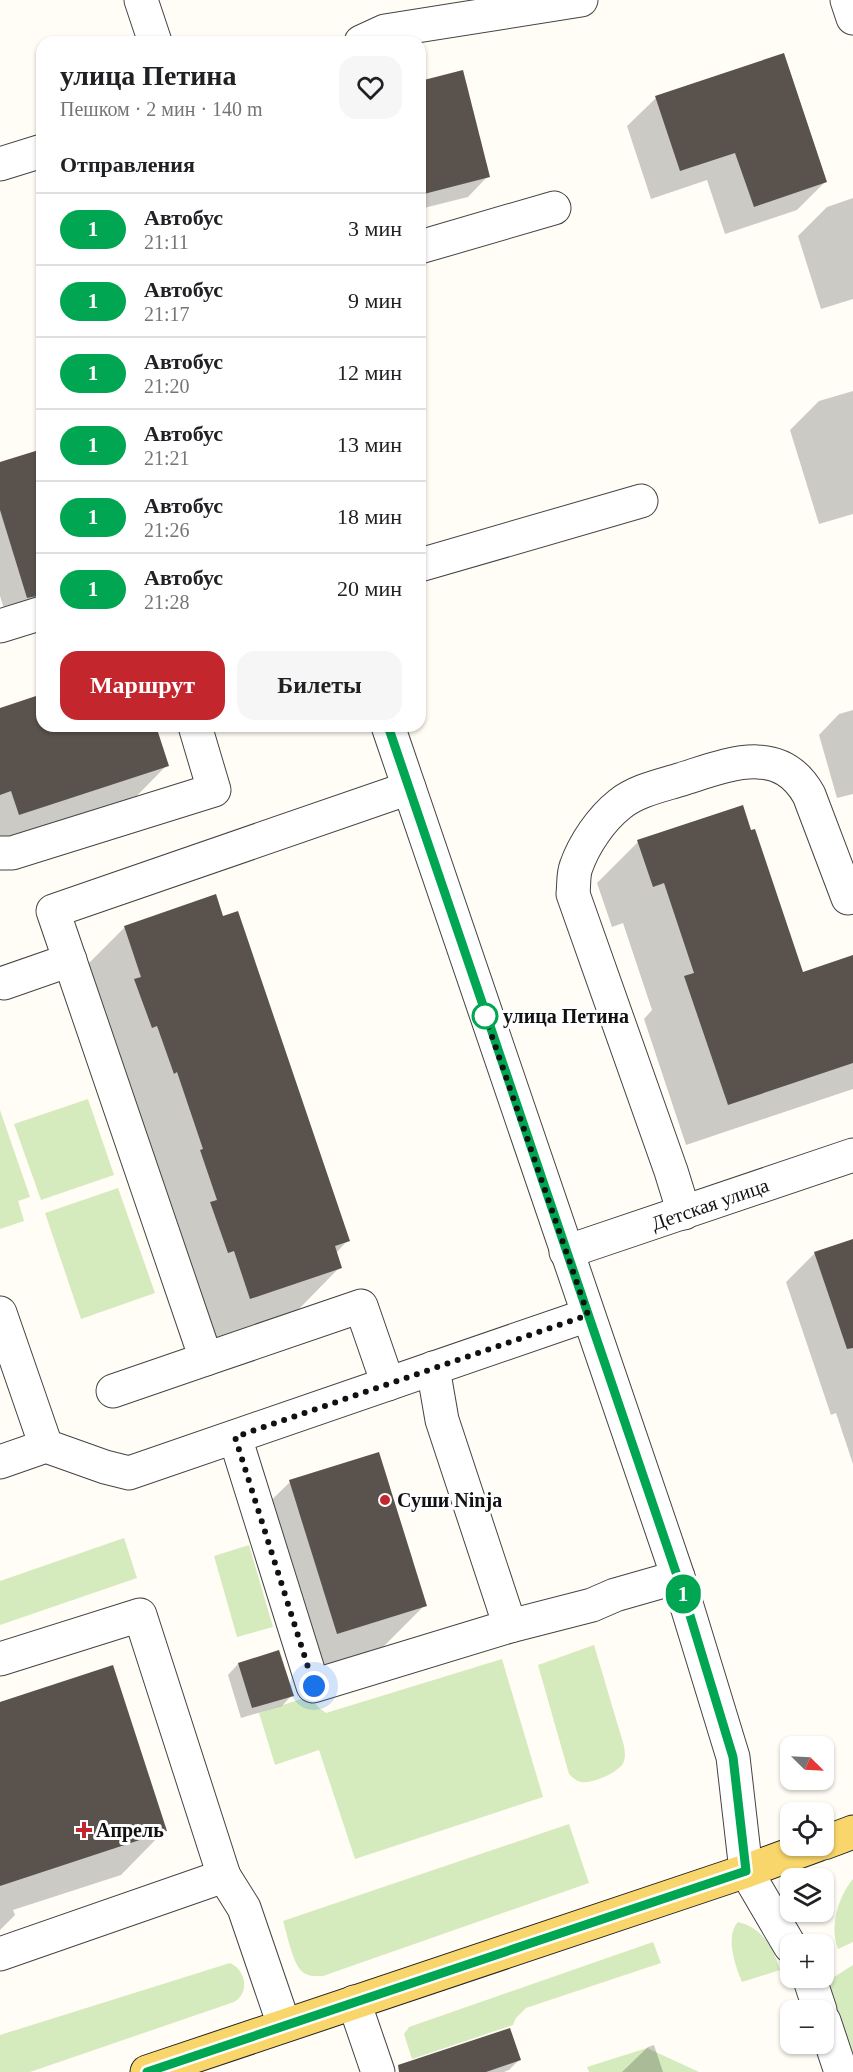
<!DOCTYPE html>
<html lang="ru">
<meta charset="utf-8">
<style>
:root{--surface:#fff;--page:#f6f6f6;--text:#202124;--muted:#757577;--line:#e0e0e0;--accent:#c4262e}
body{margin:0;font-family:Georgia,serif;background:var(--page);color:var(--text);height:100vh;display:flex;flex-direction:column;font-size:22px;white-space:nowrap}
*{box-sizing:border-box;margin:0}
p{font-size:20px;color:var(--muted)}
.icon{flex:none;width:33px;height:33px;fill:none;stroke:currentColor;stroke-width:2;stroke-linecap:round;stroke-linejoin:round}
.map{position:relative;flex:1;overflow:hidden}
.drawer{position:absolute;left:36px;top:36px;width:390px;height:696px;display:flex;flex-direction:column;background:var(--surface);border-radius:18px;box-shadow:0 2px 4px #0004}
.drawer>*{flex:none}
.badge{padding:0 12px;border-radius:20px;font-size:21px;line-height:39px}
.needle{width:39px;rotate:114deg}
.controls{position:absolute;left:780px;top:1736px;display:grid;gap:12px}
.controls a{display:grid;place-items:center;width:54px;height:54px;border-radius:12px;background:var(--surface);box-shadow:0 2px 4px #0004;font-size:30px}
.you{position:absolute;width:30px;height:30px;margin:-15px;border:4px solid #fff;border-radius:50%;background:#1a73e8;box-shadow:0 0 0 9px #1a73e833}
.map>.badge{position:absolute;translate:-50% -50%;box-shadow:0 0 0 3px #fff}
h2{padding:0 24px;font-size:22px;line-height:54px}
.round{display:grid;place-items:center;flex:none;width:63px;height:63px;border-radius:18px;background:var(--page)}
.summary{display:flex;align-items:center;justify-content:space-between;height:102px;padding:0 24px}
h1{font-size:28px;font-weight:800;line-height:45px}
.action{display:flex;gap:12px;margin-top:auto;padding:12px 24px}
.action a{flex:1;height:69px;border-radius:18px;background:var(--accent);color:#fff;font-size:24px;font-weight:800;line-height:69px;text-align:center}
.action a+a{background:var(--page);color:var(--text)}
ul{padding:0;list-style:none}
li{display:flex;align-items:center;gap:18px;height:72px;padding:0 24px;border-top:2px solid var(--line)}
li div{flex:1}
li b{display:block;font-size:22px}
li em{font-style:normal}
li .badge{min-width:66px;font-weight:700;text-align:center}
.map>svg:first-child{display:block}
.green{fill:#d5ebbd}
.shadow{fill:#0003}
.building{fill:#5a524d}
.lines{fill:none;stroke-linecap:round;stroke-linejoin:round}
.minor-casing{stroke:#444;stroke-width:35}
.major-casing{stroke:#222;stroke-width:35}
.minor{stroke:#fff;stroke-width:33}
.major{stroke:#f9d66b;stroke-width:33}
.line-casing{stroke:#fff;stroke-width:14}
.line{stroke:#00a651;stroke-width:9}
.walk{stroke:#111;stroke-width:6;stroke-dasharray:0 10.8}
.stop-dot{fill:#fff;stroke:#00a651;stroke-width:3}
.poi-dot{fill:#c4262e;stroke:#fff;stroke-width:2}
.labels{text-anchor:middle;stroke-width:6;stroke-linejoin:round;paint-order:stroke}
.stop-label{font-size:20px;font-weight:bold;fill:#111;stroke:#fff;text-anchor:start}
.street-label{font-size:20px;fill:#111;stroke:#fff}
.poi-label{font-size:20px;font-weight:bold;fill:#111;stroke:#fff;text-anchor:start}
</style>
<div class="map">
<svg width="853" height="2072" viewBox="0 0 853 2072">
<rect width="100%" height="100%" fill="#fffdf5"/>
<!-- green -->
<g class="green">
<path d="M88,1099L114,1175L41,1200L14,1124Z"/>
<path d="M0,1110L30,1197L18,1201L24,1221L0,1229Z"/>
<path d="M118,1188L155,1293L81,1319L45,1213Z"/>
<path d="M124,1538L137,1578L0,1625V1581Z"/>
<path d="M249,1545L273,1627L237,1637L214,1556Z"/>
<path d="M594,1645L624,1746C625,1753 626,1759 622,1765C616,1773 592,1784 581,1782C576,1781 572,1777 569,1774L538,1665Z"/>
<path d="M502,1659L543,1797L355,1859L319,1750L275,1765L259,1713L310,1696L319,1708L326,1713Z"/>
<path d="M569,1824L589,1883L323,1976C317,1976 309,1977 304,1973C293,1967 287,1933 283,1921Z"/>
<path d="M853,1879V1942L838,1949C829,1927 838,1897 853,1879Z"/>
<path d="M738,1922C763,1928 773,1948 780,1970L742,1982C735,1966 725,1936 738,1922Z"/>
<path d="M653,1942L661,1963L526,2008L516,2018L513,2025L412,2059L404,2034L409,2027Z"/>
<path d="M230,1963C246,1970 250,1993 234,2002L30,2072H0V2035Z"/>
<path d="M853,1965V2065L829,1990L834,1977Z"/>
<path d="M647,2048L699,2072H589L587,2067Z"/>
</g>
<!-- shadow -->
<g class="shadow">
<path d="M420,83L488,176L468,197L420,209Z"/>
<path d="M656,98L826,181L797,210L725,234L707,180L651,199L627,126Z"/>
<path d="M853,198V299L821,309L798,236L827,207Z"/>
<path d="M853,391V514L819,524L790,430L819,401Z"/>
<path d="M42,450V600L5,612L0,596V463Z"/>
<path d="M42,695V726H154L167,765L123,810L0,850V709Z"/>
<path d="M853,710V794L837,798L819,735L839,714Z"/>
<path d="M638,842L802,974L853,957V1089L686,1145L644,1019L652,1010L623,923L612,927L597,883Z"/>
<path d="M125,927L348,1240L336,1253L340,1267L295,1313L205,1344L79,973Z"/>
<path d="M853,1240V1464L836,1413L831,1415L786,1282L815,1253Z"/>
<path d="M290,1482L425,1605L380,1650L292,1678L245,1526Z"/>
<path d="M238,1664L292,1695L282,1706L241,1718L228,1675Z"/>
<path d="M0,1703L165,1830L121,1875L13,1910L15,1915L0,1930Z"/>
<path d="M654,2045L663,2072H622L648,2047Z"/>
<path d="M519,2060L509,2070L504,2072H402Z"/>
</g>
<!-- building -->
<g class="building">
<path d="M784,53L827,182L754,207L735,153L680,171L655,96Z"/>
<path d="M463,70L490,177L420,195V81Z"/>
<path d="M42,449V595L27,598L0,510V462Z"/>
<path d="M42,694V726H156L169,766L19,815L11,791L0,795V708Z"/>
<path d="M743,805L751,830L755,829L803,972L853,955V1063L728,1105L684,976L694,973L664,883L653,887L637,840Z"/>
<path d="M216,894L223,916L238,911L350,1241L335,1246L342,1268L250,1299L234,1251L228,1253L210,1202L217,1200L200,1150L203,1149L177,1072L174,1074L157,1026L152,1028L134,979L141,977L124,926Z"/>
<path d="M853,1239V1348L847,1349L814,1252Z"/>
<path d="M379,1452L427,1606L337,1634L289,1480Z"/>
<path d="M279,1650L294,1696L252,1708L238,1663Z"/>
<path d="M113,1665L167,1831L0,1886V1702Z"/>
<path d="M510,2028L521,2060L486,2072H399L398,2065Z"/>
</g>
<g class="lines">
<!-- minor casing -->
<g class="minor-casing">
<g id="minor">
<path d="M141,0L155,42"/>
<path d="M847,0L853,18"/>
<path d="M361,42L385,31L581,0"/>
<path d="M0,164L42,151"/>
<path d="M420,247L554,208"/>
<path d="M420,565L641,501"/>
<path d="M0,626L42,613"/>
<path d="M388,726L678,1577L733,1757L746,1871L790,1946"/>
<path d="M0,853H12L214,790L195,726"/>
<path d="M4,983L70,960"/>
<path d="M684,1213L671,1171L573,894C574,886 573,875 576,867C584,844 601,819 620,804C636,791 659,786 679,780C725,766 779,741 809,795L848,898L853,896"/>
<path d="M566,1252L853,1155"/>
<path d="M0,1313L46,1446"/>
<path d="M433,1368L442,1420L510,1626"/>
<path d="M388,1384L361,1306L206,1359L53,911L409,788"/>
<path d="M113,1391L206,1359"/>
<path d="M235,1437L313,1686L510,1626L592,1605L615,1595L678,1577"/>
<path d="M0,1462L46,1446L105,1467L129,1473L588,1315"/>
<path d="M0,1659L140,1615L224,1876L244,1908L284,2025"/>
<path d="M0,1954L224,1876"/>
<path d="M809,1977L820,2010"/>
<path d="M354,2002L378,2072"/>
<path d="M824,2021L841,2072"/>
</g>
</g>
<!-- major casing -->
<g class="major-casing">
<g id="major">
<path d="M824,1843L853,1832"/>
<path d="M147,2072L746,1871L817,1845"/>
</g>
</g>
<!-- minor -->
<use href="#minor" class="minor"/>
<!-- major -->
<use href="#major" class="major"/>
</g>
<g class="lines">
<!-- line casing -->
<g class="line-casing">
<path id="line" d="M147,2072L746,1871L733,1757L685,1599L388,726"/>
</g>
<!-- line -->
<use href="#line" class="line"/>
<!-- walk -->
<path class="walk" d="M314,1686L235,1437L588,1315L485,1016"/>
</g>
<!-- markers -->
<circle class="stop-dot" cx="485" cy="1016" r="12"/>
<g class="poi-dot">
<circle cx="385" cy="1500" r="6"/>
<path d="M81 1821h6v6h6v6h-6v6h-6v-6h-6v-6h6z"/>
</g>
<g class="labels">
<!-- stop labels -->
<g class="stop-label">
<text x="503" y="1023">улица Петина</text>
</g>
<!-- street labels -->
<g class="street-label">
<text transform="translate(710 1204) rotate(-19)" y="7">Детская улица</text>
</g>
<!-- poi labels -->
<g class="poi-label">
<text x="397" y="1507">Суши Ninja</text>
<text x="96" y="1837">Апрель</text>
</g>
</g>
</svg>
<div class="controls">
<a><svg class="needle" viewBox="-14 -14 28 28"><path d="M0-13l5 13h-10z" fill="#e53935"/><path d="M0 13l5-13h-10z" fill="#757577"/></svg></a>
<a><svg class="icon" aria-label="locate" viewBox="0 0 24 24"><circle cx="12" cy="12" r="6"/><path d="M12 2v4M12 18v4M2 12h4M18 12h4"/></svg></a>
<a><svg class="icon" aria-label="layers" viewBox="0 0 24 24"><path d="M12 4l9 5-9 5-9-5zM3 14l9 5 9-5"/></svg></a>
<a>+</a>
<a>−</a>
</div>
<div class="you" style="left:314px;top:1686px"></div>
<b class="badge" style="left:683px;top:1594px;background:#00a651;color:#fff">1</b>
<section class="drawer">
<div class="summary"><div><h1>улица Петина</h1><p>Пешком · 2 мин · 140 m</p></div><a class="round"><svg class="icon" aria-label="heart" viewBox="0 0 24 24"><path d="M12 20l-8-8c-3-5 5-10 8-4 3-6 11-1 8 4z"/></svg></a></div>
<h2>Отправления</h2>
<ul>
<li><span class="badge" style="background:#00a651;color:#fff">1</span><div><b>Автобус</b><p>21:11</p></div><em>3 мин</em></li>
<li><span class="badge" style="background:#00a651;color:#fff">1</span><div><b>Автобус</b><p>21:17</p></div><em>9 мин</em></li>
<li><span class="badge" style="background:#00a651;color:#fff">1</span><div><b>Автобус</b><p>21:20</p></div><em>12 мин</em></li>
<li><span class="badge" style="background:#00a651;color:#fff">1</span><div><b>Автобус</b><p>21:21</p></div><em>13 мин</em></li>
<li><span class="badge" style="background:#00a651;color:#fff">1</span><div><b>Автобус</b><p>21:26</p></div><em>18 мин</em></li>
<li><span class="badge" style="background:#00a651;color:#fff">1</span><div><b>Автобус</b><p>21:28</p></div><em>20 мин</em></li>
</ul>
<div class="action"><a>Маршрут</a><a>Билеты</a></div>
</section>
</div>
